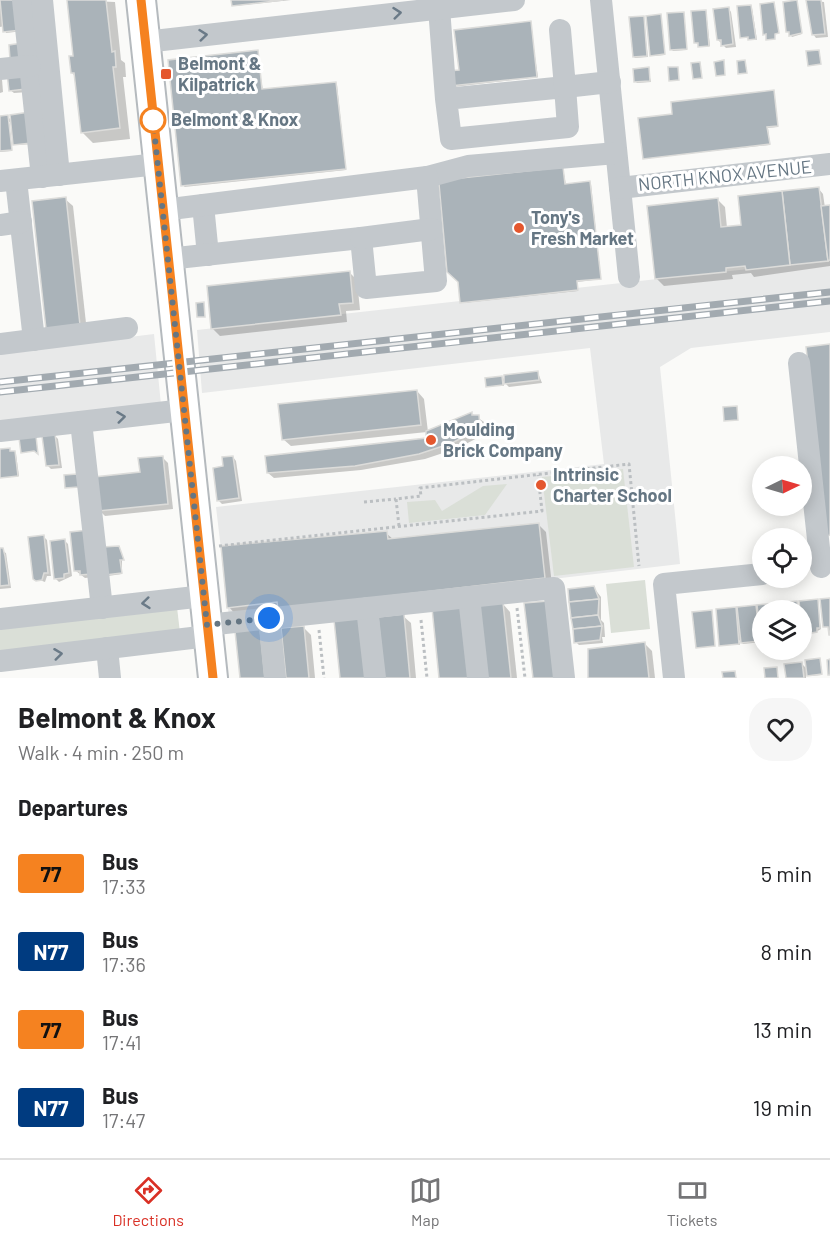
<!DOCTYPE html>
<meta charset="utf-8">
<style>
:root{--surface:#fff;--page:#f6f6f6;--text:#202124;--muted:#757577;--line:#e0e0e0;--accent:#d93025}
body{margin:0;font-family:Barlow,sans-serif;background:var(--page);color:var(--text);height:100vh;display:flex;flex-direction:column;font-size:22px;white-space:nowrap}
*{box-sizing:border-box;margin:0}
p{font-size:20px;color:var(--muted)}
.icon{flex:none;width:33px;height:33px;fill:none;stroke:currentColor;stroke-width:2;stroke-linecap:round;stroke-linejoin:round}
.map{position:relative;height:678px;overflow:hidden}
.drawer{display:flex;flex-direction:column;background:var(--surface);flex:1}
.drawer>*{flex:none}
.badge{padding:0 12px;border-radius:4px;font-size:21px;line-height:39px}
.needle{width:39px;rotate:85deg}
.buttons{position:absolute;left:752px;top:456px;display:grid;gap:12px}
.buttons a{display:grid;place-items:center;width:60px;height:60px;border-radius:50%;background:var(--surface);box-shadow:0 3px 15px #0003;font-size:30px}
.you{position:absolute;width:30px;height:30px;margin:-15px;border:4px solid #fff;border-radius:50%;background:#1a73e8;box-shadow:0 0 0 9px #1a73e833}
.map>.badge{position:absolute;translate:-50% -50%;box-shadow:0 0 0 3px #fff}
h2{padding:0 18px;font-size:22px;line-height:54px}
.round{display:grid;place-items:center;flex:none;width:63px;height:63px;border-radius:24px;background:var(--page)}
.headline{display:flex;align-items:center;justify-content:space-between;height:102px;padding:0 18px}
h1{font-size:28px;font-weight:700;line-height:45px}
ul{padding:0;list-style:none}
li{display:flex;align-items:center;gap:18px;height:78px;padding:0 18px}
li div{flex:1}
li b{display:block;font-size:22px}
li em{font-style:normal}
li .badge{min-width:66px;font-weight:700;text-align:center}
.menu{display:flex;justify-content:space-around;align-items:center;height:84px;border-top:2px solid var(--line);background:var(--surface);font-size:16px;color:var(--muted)}
.menu a{display:grid;justify-items:center;gap:3px}
.menu .selected{color:var(--accent)}
.map>svg:first-child{display:block}
.built{fill:#e8e9e9}
.green{fill:#dadfd7}
.shadow{fill:#0003}
.building{fill:#aab3b9;stroke:#dcdcda;stroke-width:1.5}
.lines{fill:none;stroke-linecap:round;stroke-linejoin:round}
.major-casing{stroke:#b5babe;stroke-width:32}
.path{stroke:#bbbfc2;stroke-width:3;stroke-dasharray:3 3;stroke-linecap:butt}
.minor{stroke:#c3c8cc;stroke-width:22}
.major{stroke:#fff;stroke-width:28}
.rail-casing{stroke:#a2aab0;stroke-width:7}
.rail{stroke:#fff;stroke-width:4.5;stroke-dasharray:14;stroke-linecap:butt}
.oneway{stroke:#6a7a87}
.line-casing{stroke:#fff;stroke-width:14}
.line{stroke:#f58220;stroke-width:9}
.walk{stroke:#657683;stroke-width:6;stroke-dasharray:0 10.8}
.poi-dot{fill:#e4572e;stroke:#fff;stroke-width:2}
.stop-dot{fill:#fff;stroke:#f58220;stroke-width:3}
.labels{text-anchor:middle;stroke-width:6;stroke-linejoin:round;paint-order:stroke}
.poi-label{font-size:18px;font-weight:bold;fill:#657683;stroke:#fff;text-anchor:start}
.stop-label{font-size:18px;font-weight:bold;fill:#657683;stroke:#fff;text-anchor:start}
.street-label{font-size:18px;fill:#657683;stroke:#fff}
</style>
<div class="map">
<svg width="830" height="678" viewBox="0 0 830 678">
<rect width="100%" height="100%" fill="#fafaf8"/>
<!-- built -->
<g class="built">
<path d="M830,260V332L691,348L660,367L680,564L229,617L216,507L604,464L590,348L202,393L197,330Z"/>
<path d="M154,334L161,405L0,423V353Z"/>
</g>
<!-- green -->
<g class="green">
<path d="M623,469L634,567L554,576L542,477Z"/>
<path d="M507,484L485,515L409,523L407,502L435,500L442,511L483,486Z"/>
<path d="M645,580L650,629L611,633L606,584Z"/>
<path d="M177,607L180,633L0,653V626Z"/>
</g>
<!-- shadow -->
<g class="shadow">
<path d="M0,0L23,31L6,33L4,26L0,27Z"/>
<path d="M69,0L115,2L121,60L125,63L126,77H123L130,139L93,143L82,132L76,77L72,73L75,57Z"/>
<path d="M232,0H291L234,6Z"/>
<path d="M807,0L824,2L828,37L816,38L813,34Z"/>
<path d="M796,1L802,34L792,37L787,31Z"/>
<path d="M751,7L752,8L757,40L741,37Z"/>
<path d="M728,8L731,12L736,47L726,48L718,40Z"/>
<path d="M706,11L710,46L701,47L695,42Z"/>
<path d="M683,14L687,50L673,51L672,50Z"/>
<path d="M660,16L665,55L653,56L651,55Z"/>
<path d="M643,17L648,57L635,58L634,57Z"/>
<path d="M530,23L538,77L453,87Z"/>
<path d="M257,52L263,91L337,85L346,170L184,187Z"/>
<path d="M648,69L651,82L637,83L636,82Z"/>
<path d="M8,75L28,92L14,93L10,90Z"/>
<path d="M0,78L2,79L3,92L0,93Z"/>
<path d="M773,91L778,127L768,128L770,145L645,158L674,116Z"/>
<path d="M8,117L12,121L33,144L16,145L12,122H9L12,151L0,152V118Z"/>
<path d="M563,168L566,185L591,184L601,279L577,282L578,291L463,303Z"/>
<path d="M818,188L823,194L825,208L830,207V266L754,277L751,273L732,275L733,279L664,286L657,279L718,200L725,207L727,228L743,226Z"/>
<path d="M65,199L73,206L87,332L55,335Z"/>
<path d="M349,272L357,280L360,310L346,311L347,322L220,336L213,329Z"/>
<path d="M538,373L542,383L509,387L503,381L504,386H487L502,377L506,381Z"/>
<path d="M417,391L424,399L428,432L471,413L484,422L485,434L458,448L425,459L361,470L274,478L268,473L428,440L427,432L291,446L283,439Z"/>
<path d="M55,436L58,439L62,468L51,469L48,466Z"/>
<path d="M9,450L16,454L19,476L3,478L0,451Z"/>
<path d="M162,457L168,463L173,509L105,516L99,510Z"/>
<path d="M233,457L236,461L242,501L222,504L219,501Z"/>
<path d="M539,525L546,532L552,585L236,615L229,607L386,533L394,540Z"/>
<path d="M72,534L94,577L85,578L76,571Z"/>
<path d="M44,537L47,540L51,576H47L45,582L34,578Z"/>
<path d="M65,541L68,544L72,576L59,582L55,578Z"/>
<path d="M0,550L6,553L11,588L0,589Z"/>
<path d="M122,555V574L108,576Z"/>
<path d="M594,588L601,597V620L604,623L605,637H602L603,643L579,645L576,642Z"/>
<path d="M817,601L821,629L814,633L812,630L803,629Z"/>
<path d="M796,603L798,610H762V642L743,644L739,640L740,645H721L735,609L739,613V609L776,605L780,609Z"/>
<path d="M503,604L510,612L517,678H487Z"/>
<path d="M403,616L411,623L416,678H386Z"/>
<path d="M303,627L311,635L315,678H287Z"/>
<path d="M645,644L652,651L655,678H589Z"/>
<path d="M819,660L822,675L810,676L806,672V678H787L802,664L808,670Z"/>
</g>
<!-- building -->
<g class="building">
<path d="M0,0H19L22,30L3,32Z"/>
<path d="M67,0H106L112,52L115,51L116,67H113L120,128L81,133L74,73H71L69,56H73Z"/>
<path d="M231,0H283L232,6Z"/>
<path d="M797,0L802,33L789,36V32H786L783,2Z"/>
<path d="M806,0H821L825,34L812,35Z"/>
<path d="M774,2L779,33L775,34V39L766,40V34L763,35L760,4Z"/>
<path d="M751,5L756,39L748,40V37L740,38L737,6Z"/>
<path d="M729,7L733,44L721,46V40H717L713,9Z"/>
<path d="M706,10L709,46L698,47V43H694L691,11Z"/>
<path d="M684,12L687,49L670,50L667,13Z"/>
<path d="M661,14L665,54L650,56L646,16Z"/>
<path d="M644,16L647,56L633,57L629,17Z"/>
<path d="M531,21L537,77L450,86L448,71L459,70L454,30Z"/>
<path d="M22,43L24,58L10,60L9,45Z"/>
<path d="M258,50L262,89L336,82L346,169L181,186L168,60Z"/>
<path d="M819,50L821,64L808,66L806,51Z"/>
<path d="M724,60L725,75L716,76L714,62Z"/>
<path d="M745,60L747,73L738,74L737,61Z"/>
<path d="M700,62L702,78L693,79L691,63Z"/>
<path d="M649,67L650,81L634,82L633,69Z"/>
<path d="M668,67H678L679,80L669,81Z"/>
<path d="M24,71L26,89L9,91L7,73Z"/>
<path d="M774,90L778,126L767,127L770,144L643,159L638,118L672,114L671,102Z"/>
<path d="M29,112L32,143L13,145L10,115Z"/>
<path d="M8,115L12,150L0,151V116Z"/>
<path d="M563,167L565,184L590,181L601,279L577,281L578,290L460,303L458,282L447,272L439,184L442,180Z"/>
<path d="M819,187L828,261L790,265L782,191Z"/>
<path d="M782,191L790,265L746,270L745,266L726,268V272L655,279L647,206L718,198L721,227L741,225L738,196Z"/>
<path d="M66,197L80,325L46,329L32,201Z"/>
<path d="M830,205V260L828,261L821,206Z"/>
<path d="M350,271L353,303L339,304L341,315L211,329L207,286Z"/>
<path d="M204,302L205,317H197L196,303Z"/>
<path d="M830,344V535L827,536L806,347Z"/>
<path d="M538,371L539,380L504,384V375Z"/>
<path d="M502,376L503,385L486,387L485,378Z"/>
<path d="M417,390L421,425L282,440L278,404Z"/>
<path d="M737,406L738,420L724,421L723,407Z"/>
<path d="M472,412V415H479L480,428L452,443L419,454L355,466L267,473L265,456L426,438V431Z"/>
<path d="M55,434L59,465L46,466L42,436Z"/>
<path d="M36,436L38,454L34,451L21,453L19,438Z"/>
<path d="M10,448V451H15L18,476L0,478V449Z"/>
<path d="M163,456L168,504L98,511L94,477L140,472L138,458Z"/>
<path d="M233,456L239,498L217,501L213,468L223,466L222,457Z"/>
<path d="M77,474L79,487L65,488L64,475Z"/>
<path d="M539,523L545,578L278,609L277,602L227,608L221,546L387,531L388,539Z"/>
<path d="M88,530L92,574L80,575V571H74L70,532Z"/>
<path d="M44,535L48,573H44L42,580L36,581L33,579L28,537Z"/>
<path d="M65,539L69,573L64,574V578L54,579L50,541Z"/>
<path d="M119,546L124,560H120L122,573L105,575L102,547Z"/>
<path d="M0,548H3L5,556L9,585L0,586Z"/>
<path d="M594,586L599,599L569,602L568,589Z"/>
<path d="M830,598V635H829L828,627H823L820,599Z"/>
<path d="M599,599L598,615L571,618L569,602Z"/>
<path d="M818,599L820,628H817V632L811,633V629L802,630L799,601Z"/>
<path d="M548,601L557,678H533L524,603Z"/>
<path d="M797,601L798,610H779L778,603Z"/>
<path d="M503,603L511,678H485L478,605Z"/>
<path d="M777,603V610H762L761,641L757,605Z"/>
<path d="M464,605L472,678H439L432,608Z"/>
<path d="M756,605L760,641L741,643L737,607Z"/>
<path d="M736,607L739,644L719,646L716,609Z"/>
<path d="M712,610L715,646L696,648L692,612Z"/>
<path d="M404,614L410,678H384L378,617Z"/>
<path d="M598,615L602,626L573,629L571,618Z"/>
<path d="M360,618L367,678H340L334,620Z"/>
<path d="M304,626L309,678H286L281,628Z"/>
<path d="M602,626L600,640L574,643L573,629Z"/>
<path d="M260,628L265,678H240L235,631Z"/>
<path d="M645,642L649,678H588V649Z"/>
<path d="M820,658L822,674L807,676L805,660Z"/>
<path d="M830,659V675H828L827,660Z"/>
<path d="M802,662L804,678H786L784,664Z"/>
<path d="M777,667L778,678H765L764,668Z"/>
<path d="M735,671L736,678H723L722,672Z"/>
</g>
<g class="lines">
<!-- major casing -->
<g class="major-casing">
<path id="major" d="M141,0L213,678"/>
</g>
<!-- path -->
<g class="path">
<path d="M364,502L396,499"/>
<path d="M399,526L396,499L421,496L420,488L629,464L639,566"/>
<path d="M219,546L542,511L538,475"/>
<path d="M517,608L525,678"/>
<path d="M421,620L427,678"/>
<path d="M319,630L324,678"/>
</g>
<!-- minor -->
<g class="minor">
<path d="M23,0L42,177"/>
<path d="M42,0L59,175"/>
<path d="M601,0L629,277"/>
<path d="M439,8L446,99L565,87L568,127L451,139L446,99"/>
<path d="M560,30L565,87L610,82"/>
<path d="M145,42L514,0"/>
<path d="M0,69L30,66"/>
<path d="M427,177L468,166L616,153"/>
<path d="M16,180L34,340"/>
<path d="M0,181L158,164"/>
<path d="M620,188L830,164"/>
<path d="M203,205L208,255"/>
<path d="M163,210L427,177L436,281L366,288L361,238L168,259"/>
<path d="M0,225L21,222"/>
<path d="M361,238L431,229"/>
<path d="M0,344L127,328"/>
<path d="M799,363L821,567"/>
<path d="M81,422L102,608"/>
<path d="M0,431L184,410"/>
<path d="M469,597L478,678"/>
<path d="M367,608L375,678"/>
<path d="M269,618L275,678"/>
<path d="M0,619L204,596"/>
<path d="M207,625L554,588L564,678"/>
<path d="M107,648L110,678"/>
<path d="M0,661L208,636"/>
<path d="M674,678L664,584L762,574"/>
</g>
<!-- major -->
<use href="#major" class="major"/>
<!-- rail casing -->
<g class="rail-casing">
<g id="rail">
<path d="M0,382L830,292"/>
<path d="M0,392L830,301"/>
</g>
</g>
<!-- rail -->
<use href="#rail" class="rail"/>
</g>
<!-- one-way arrows -->
<defs><path id="oneway-chevron" d="M-2-3.5L2.5 0L-2 3.5" fill="none" stroke-width="1.6" stroke-linecap="round" stroke-linejoin="round" transform="scale(1.5)"/></defs>
<g class="oneway">
<use href="#oneway-chevron" transform="translate(397 13) rotate(-6)"/>
<use href="#oneway-chevron" transform="translate(203 35) rotate(-6)"/>
<use href="#oneway-chevron" transform="translate(121 417) rotate(-7)"/>
<use href="#oneway-chevron" transform="translate(146 603) rotate(174)"/>
<use href="#oneway-chevron" transform="translate(58 654) rotate(-7)"/>
</g>
<g class="lines">
<!-- line casing -->
<g class="line-casing">
<path id="line" d="M141,0L213,678"/>
</g>
<!-- line -->
<use href="#line" class="line"/>
<!-- walk -->
<path class="walk" d="M153,120L207,625L269,618"/>
</g>
<!-- markers -->
<g class="poi-dot">
<rect x="160" y="68" width="12" height="12" rx="3"/>
<circle cx="519" cy="228" r="6"/>
<circle cx="431" cy="440" r="6"/>
<circle cx="541" cy="485" r="6"/>
</g>
<circle class="stop-dot" cx="153" cy="120" r="12"/>
<g class="labels">
<!-- poi labels -->
<g class="poi-label">
<text x="178" y="70">Belmont &amp;<tspan x="178" dy="21">Kilpatrick</tspan></text>
<text x="531" y="224">Tony's<tspan x="531" dy="21">Fresh Market</tspan></text>
<text x="443" y="436">Moulding<tspan x="443" dy="21">Brick Company</tspan></text>
<text x="553" y="481">Intrinsic<tspan x="553" dy="21">Charter School</tspan></text>
</g>
<!-- stop labels -->
<g class="stop-label">
<text x="171" y="126">Belmont &amp; Knox</text>
</g>
<!-- street labels -->
<g class="street-label">
<text transform="translate(725 176) rotate(-6)" y="6">NORTH KNOX AVENUE</text>
</g>
</g>
</svg>
<div class="buttons">
<a><svg class="needle" viewBox="-14 -14 28 28"><path d="M0-13l5 13h-10z" fill="#e53935"/><path d="M0 13l5-13h-10z" fill="#757577"/></svg></a>
<a><svg class="icon" aria-label="locate" viewBox="0 0 24 24"><circle cx="12" cy="12" r="6"/><path d="M12 2v4M12 18v4M2 12h4M18 12h4"/></svg></a>
<a><svg class="icon" aria-label="layers" viewBox="0 0 24 24"><path d="M12 4l9 5-9 5-9-5zM3 14l9 5 9-5"/></svg></a>
</div>
<div class="you" style="left:269px;top:618px"></div>
</div>
<section class="drawer">
<div class="headline"><div><h1>Belmont &amp; Knox</h1><p>Walk · 4 min · 250 m</p></div><a class="round"><svg class="icon" aria-label="heart" viewBox="0 0 24 24"><path d="M12 20l-8-8c-3-5 5-10 8-4 3-6 11-1 8 4z"/></svg></a></div>
<h2>Departures</h2>
<ul>
<li><span class="badge" style="background:#f58220;color:#111">77</span><div><b>Bus</b><p>17:33</p></div><em>5 min</em></li>
<li><span class="badge" style="background:#003b80;color:#fff">N77</span><div><b>Bus</b><p>17:36</p></div><em>8 min</em></li>
<li><span class="badge" style="background:#f58220;color:#111">77</span><div><b>Bus</b><p>17:41</p></div><em>13 min</em></li>
<li><span class="badge" style="background:#003b80;color:#fff">N77</span><div><b>Bus</b><p>17:47</p></div><em>19 min</em></li>
</ul>
</section>
<nav class="menu">
<a class="selected"><svg class="icon" aria-label="directions" viewBox="0 0 24 24"><path d="M12 3l9 9-9 9-9-9zM9 14v-3h6M13 9l2 2-2 2"/></svg>Directions</a>
<a><svg class="icon" aria-label="map" viewBox="0 0 24 24"><path d="M3 6l6-2 6 2 6-2v14l-6 2-6-2-6 2zM9 4v14M15 6v14"/></svg>Map</a>
<a><svg class="icon" aria-label="tickets" viewBox="0 0 24 24"><path d="M3 7h18v10H3zM15 7v10"/></svg>Tickets</a>
</nav>
